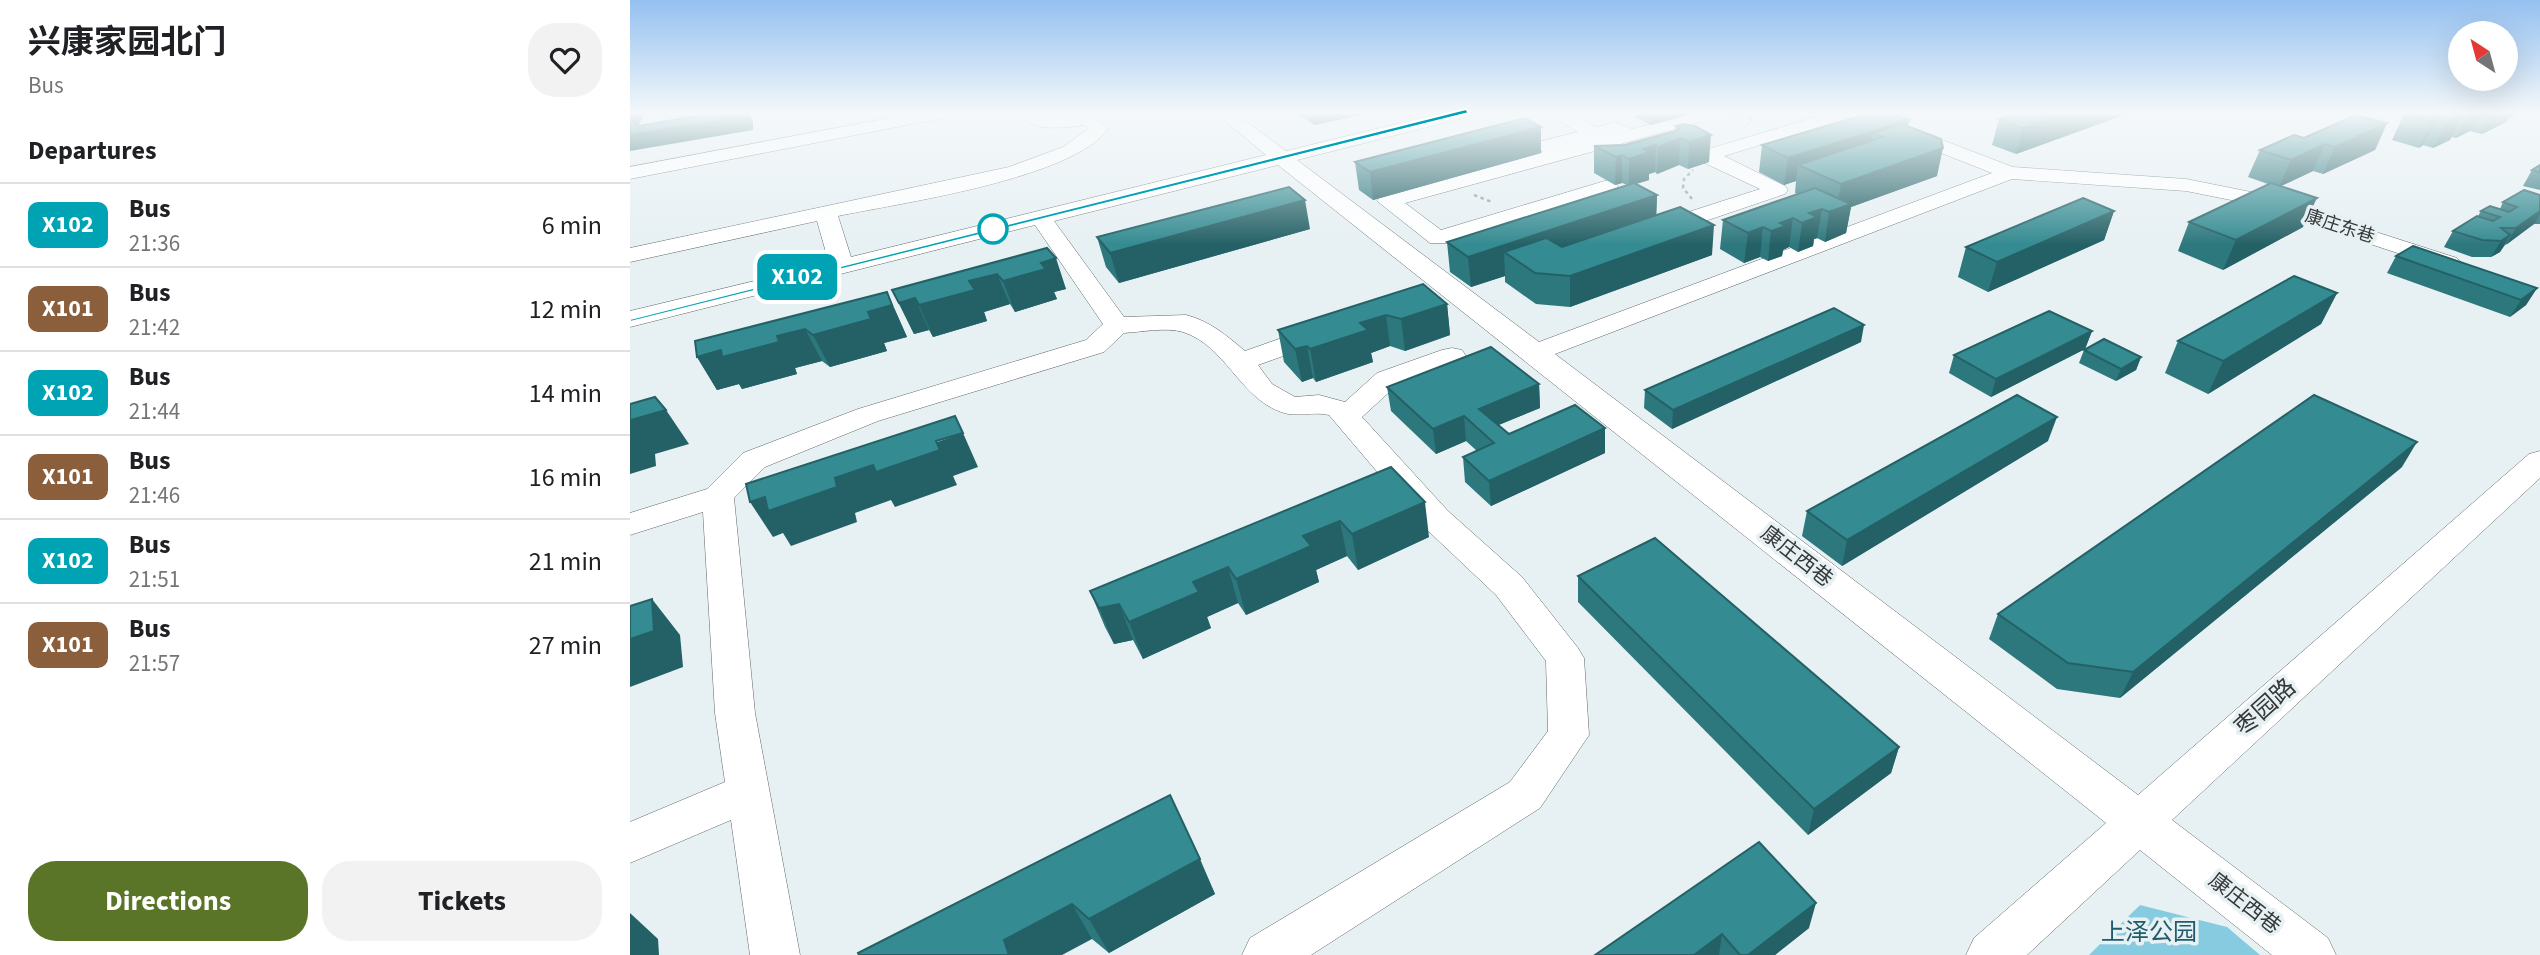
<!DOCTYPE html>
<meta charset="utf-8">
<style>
:root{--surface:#fff;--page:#f2f2f2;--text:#202124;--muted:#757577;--line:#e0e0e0;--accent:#5b7528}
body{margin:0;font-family:"Source Sans 3","Noto Sans SC",sans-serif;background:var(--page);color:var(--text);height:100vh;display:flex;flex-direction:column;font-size:26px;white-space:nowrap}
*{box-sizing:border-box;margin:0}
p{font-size:23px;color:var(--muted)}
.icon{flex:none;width:38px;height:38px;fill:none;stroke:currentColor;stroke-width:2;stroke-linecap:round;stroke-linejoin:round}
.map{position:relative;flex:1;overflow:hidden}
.panel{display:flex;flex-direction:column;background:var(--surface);width:630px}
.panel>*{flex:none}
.badge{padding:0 14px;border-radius:10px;font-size:24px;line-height:46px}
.needle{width:46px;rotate:324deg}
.controls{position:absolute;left:1818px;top:21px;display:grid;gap:14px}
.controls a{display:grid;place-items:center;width:70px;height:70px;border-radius:50%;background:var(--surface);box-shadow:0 7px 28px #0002;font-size:35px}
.map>.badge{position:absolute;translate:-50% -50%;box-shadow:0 0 0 4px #fff}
h2{padding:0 28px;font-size:26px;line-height:63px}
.round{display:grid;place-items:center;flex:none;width:74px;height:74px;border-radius:28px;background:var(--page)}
.headline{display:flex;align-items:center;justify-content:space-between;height:119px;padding:0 28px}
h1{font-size:33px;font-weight:700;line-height:52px}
.primary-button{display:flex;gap:14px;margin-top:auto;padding:14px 28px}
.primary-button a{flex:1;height:80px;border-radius:28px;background:var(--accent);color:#fff;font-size:28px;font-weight:700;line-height:80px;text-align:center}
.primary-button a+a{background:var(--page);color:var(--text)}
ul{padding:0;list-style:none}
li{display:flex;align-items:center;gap:21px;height:84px;padding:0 28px;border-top:2px solid var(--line)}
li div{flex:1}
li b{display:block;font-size:26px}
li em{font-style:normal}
li .badge{min-width:77px;font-weight:700;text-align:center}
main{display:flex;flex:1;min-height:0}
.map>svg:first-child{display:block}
.green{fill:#87cbe1}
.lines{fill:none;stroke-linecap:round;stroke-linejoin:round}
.minor-casing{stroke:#61686a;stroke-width:1}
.path{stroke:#99a0a2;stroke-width:2.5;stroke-dasharray:3.5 3.5;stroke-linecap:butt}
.minor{fill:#fff;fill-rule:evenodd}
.wall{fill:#2d787d}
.shaded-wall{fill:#246166}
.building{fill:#348b91;stroke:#246166;stroke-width:2}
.line{fill:#00a3b4;stroke:#fff;stroke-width:2}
.stop-dot{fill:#fff;stroke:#00a3b4;stroke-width:3.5}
.labels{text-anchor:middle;stroke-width:7;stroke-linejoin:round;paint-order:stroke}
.far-street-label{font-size:18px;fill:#36393a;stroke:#e7f0f3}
.street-label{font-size:21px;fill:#36393a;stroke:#e7f0f3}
.near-street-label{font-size:24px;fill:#36393a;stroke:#e7f0f3}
.near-park-label{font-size:24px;fill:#215c6e;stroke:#e7f0f3}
</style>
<main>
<section class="panel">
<div class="headline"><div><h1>兴康家园北门</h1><p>Bus</p></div><a class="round"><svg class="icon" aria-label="heart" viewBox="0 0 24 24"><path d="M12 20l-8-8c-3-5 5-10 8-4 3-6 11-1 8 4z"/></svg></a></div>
<h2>Departures</h2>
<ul>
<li><span class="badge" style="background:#00a3b4;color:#fff">X102</span><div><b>Bus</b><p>21:36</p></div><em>6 min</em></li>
<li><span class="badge" style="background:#8b5e3c;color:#fff">X101</span><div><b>Bus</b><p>21:42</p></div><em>12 min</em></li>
<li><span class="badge" style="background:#00a3b4;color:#fff">X102</span><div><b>Bus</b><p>21:44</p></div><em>14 min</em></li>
<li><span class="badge" style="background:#8b5e3c;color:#fff">X101</span><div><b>Bus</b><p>21:46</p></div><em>16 min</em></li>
<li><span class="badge" style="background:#00a3b4;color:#fff">X102</span><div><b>Bus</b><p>21:51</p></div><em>21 min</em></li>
<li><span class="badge" style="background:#8b5e3c;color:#fff">X101</span><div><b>Bus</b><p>21:57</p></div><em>27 min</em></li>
</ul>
<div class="primary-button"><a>Directions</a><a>Tickets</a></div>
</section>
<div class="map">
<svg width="1910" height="955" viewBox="0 0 1910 955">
<rect width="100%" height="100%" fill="#e7f0f3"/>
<!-- green -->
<path class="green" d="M1510,905L1597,927L1630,955H1459Z"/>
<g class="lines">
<!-- minor casing -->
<g class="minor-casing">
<g id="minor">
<path d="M291,112H327L318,117L0,179V167Z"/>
<path d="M386,112H406L425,117L458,114L464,115L478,129C442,179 270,203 208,216L221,257L636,155L584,112H604L656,151L815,112H845L842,116L667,160L909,342L1362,173L1217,116L1214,112H1239L1383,167L1556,179L1621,192L1827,258L1831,263L1827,268L1819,270L1616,203L1556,191L1382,179L925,354L1508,795L1899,454L1910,451V478L1542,820L1698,938L1706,955H1642L1510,850L1397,955H1336L1344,938L1476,823L648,165L424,221L494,317L556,315C580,321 597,336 615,351L683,327L692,325L701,327L705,333L701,339L628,365L642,384L665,397L689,395L715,402L747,373L812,350L822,348L832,350L836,356L832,362L767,385L732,417L818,511L892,577L948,648L954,658L959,735L910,808L681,955H612L620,938L880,782L918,731L916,661L866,595L794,527L699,415C683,411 666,418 651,412C609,397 596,346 553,332C537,327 511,332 494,333L474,352L248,421L135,467L104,498L125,713L170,955H120L101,820L0,863V822L95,782L85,713L73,512L0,535V513L77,489L113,453L228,409L456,340L473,324L405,225L0,327V311L199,263L187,221L0,262V248L379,167L433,147L458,129L454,125C430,128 403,133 386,112Z"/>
<path d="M913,112H936L967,127L985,122L1002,129L1067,112L1088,114L1085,118L775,203L811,230L978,180L985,182L988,186L985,190L816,243H800L747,201L750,196L913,152L905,146L908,142L948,132Z"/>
<path d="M1196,114L1205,119L1202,123L1094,156L1155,186L1158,190L1155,194L1034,235H1018L1015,230L1018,225L1130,189L1068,160L1057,151L1060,147L1067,145L1078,149Z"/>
</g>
</g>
<!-- path -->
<g class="path">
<path d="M1097,114L1124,119L1117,124"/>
<path d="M49,116L60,118"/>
<path d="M844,195L862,202"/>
<path d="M1062,199L1053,188L1054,179L1063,170"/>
</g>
<!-- minor -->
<use href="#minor" class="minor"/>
</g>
<!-- wall -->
<g class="wall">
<path d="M665,112H745L684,125Z"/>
<path d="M1005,112H1069L1021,125L1005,117Z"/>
<path d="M1502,112L1386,154L1362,145L1369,119Z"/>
<path d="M1780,112H1892L1878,119L1876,122L1852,134L1840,131L1826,138L1821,137L1820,140L1803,148L1793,145L1789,148L1762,140L1774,114Z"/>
<path d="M1279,120L1278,126L1307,176L1221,207L1216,233L1195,242L1187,238L1184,239L1183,246L1168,252L1159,247L1153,250L1152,256L1138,261L1130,257L1114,263L1090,249L1093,220L1167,194L1165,193L1166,181L1154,185L1129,172L1132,145Z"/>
<path d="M1757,123L1745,150L1693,174L1683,171L1651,186L1673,227L1593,270L1548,251L1559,222L1638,184L1618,177L1630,150L1674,138Z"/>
<path d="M1054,124L1079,162L1058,169L1049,165L1027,174L1025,172L1019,174V180L1006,184L1027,195L1026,216L1082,255L940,307L906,304L875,282V276L841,287L820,272L817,242L997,185L992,183L985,185L964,173V146L995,145L1045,131L1046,126Z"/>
<path d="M911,127V153L743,200L729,190L725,162Z"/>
<path d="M1910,165V190L1893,186L1902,170Z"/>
<path d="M1910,195V224H1904L1875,245L1870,252L1861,257H1842L1814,247L1823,231L1848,216L1851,211L1870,209L1873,202Z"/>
<path d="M1484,211L1474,240L1358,292L1328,277L1336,247Z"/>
<path d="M680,229L489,283L476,267L467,237Z"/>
<path d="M417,248L436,289L424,292L427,299L385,312L380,304L354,312L357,321L303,337L299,330L284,334L262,290Z"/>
<path d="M1766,256L1907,288L1896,305L1880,317L1757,273Z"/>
<path d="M257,292L277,337L254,343L257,351L200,367L192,361L165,368L167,374L112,389L109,384L87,390L67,357Z"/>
<path d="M1707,293L1691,324L1578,394L1535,373L1548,341Z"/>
<path d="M817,304L820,335L775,351L760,346L741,353L743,362L686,382L683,378L672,382L654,362L648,330Z"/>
<path d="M1462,331L1455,349L1361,397L1319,373L1324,355Z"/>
<path d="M1231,342L1042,429L1014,408L1015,390Z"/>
<path d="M1454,350L1511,357L1506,370L1486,381L1449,363Z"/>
<path d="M909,384L910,408L868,425L879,434L975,453L861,506L835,482L833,457L847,451L836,441L806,454L761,411L757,387Z"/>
<path d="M1418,441L1212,566L1172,536L1177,511Z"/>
<path d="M761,467L799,537L728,570L717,556L686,570L689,582L616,615L608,603L577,617L581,628L513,659L503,640L484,644L475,627L460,591Z"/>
<path d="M1772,467L1490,698L1427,689L1359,639L1368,614Z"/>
<path d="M948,576L1269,747L1261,773L1178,835L948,602Z"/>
<path d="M540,795L585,894L479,953L462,939L228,953Z"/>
<path d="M1129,842L1179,928L1145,955H965Z"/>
</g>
<!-- shaded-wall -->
<g class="shaded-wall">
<path d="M1,112H16L9,124V133L0,119Z"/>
<path d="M116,112H118L123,121V130L0,151V135Z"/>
<path d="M682,112H745L684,125Z"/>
<path d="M1022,112H1069L1021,125Z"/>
<path d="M1439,112H1502L1386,154L1393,128Z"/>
<path d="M1841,112H1851L1840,131L1826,138L1839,113Z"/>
<path d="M1864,112H1892L1878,119L1876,122L1852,134Z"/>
<path d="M1834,114L1820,140L1803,148L1817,122Z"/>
<path d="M1807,119L1793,145L1789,148L1802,122Z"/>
<path d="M1279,120L1274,146L1243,133L1239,157L1168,165L1166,181L1154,185L1158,158Z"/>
<path d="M1757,123L1745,150L1693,174L1705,147Z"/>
<path d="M911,127V153L743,200L740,172Z"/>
<path d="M1081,135L1079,162L1058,169L1059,142Z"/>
<path d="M1050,138L1049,165L1027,174L1028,147Z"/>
<path d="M1695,144L1683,171L1649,187L1661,160Z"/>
<path d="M1026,145L1025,172L1019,174V180L999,186V159L1013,149Z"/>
<path d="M1313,148L1307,176L1221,207L1216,233L1195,242L1199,212L1206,210L1211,184Z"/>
<path d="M992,155V183L985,185L986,157Z"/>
<path d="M1027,195L1026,224L898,268L874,252L875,276L841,287L838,257Z"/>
<path d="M1687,198L1673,227L1593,270L1606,240Z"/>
<path d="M675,200L680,229L489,283L480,253Z"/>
<path d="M1192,209L1187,238L1184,239L1183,246L1168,252L1172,223L1179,213Z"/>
<path d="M1484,211L1474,240L1358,292L1367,262Z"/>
<path d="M1910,211V215L1904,224L1876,245L1886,228Z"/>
<path d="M1163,218L1159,247L1153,250L1152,256L1138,261L1141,231L1150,223Z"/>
<path d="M1084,225L1082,255L940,307V276Z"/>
<path d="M1133,227L1130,257L1114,263L1118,233Z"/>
<path d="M1880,235L1870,252L1861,257L1871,241Z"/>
<path d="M426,258L436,289L424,292L427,299L385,312L373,281L411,263Z"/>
<path d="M367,274L380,304L354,312L357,321L303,337L289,305L339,281Z"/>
<path d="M1907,288L1896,305L1880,317L1891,300Z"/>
<path d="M257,292L277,337L254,343L257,351L200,367L183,335L238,312Z"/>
<path d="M1707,293L1691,324L1578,394L1593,361Z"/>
<path d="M285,298L299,330L284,334L269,303Z"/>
<path d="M817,304L820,335L775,351L771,319Z"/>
<path d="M756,315L760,346L741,353L743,362L686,382L680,349L730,323Z"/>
<path d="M1234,325L1231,342L1042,429L1043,410Z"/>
<path d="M175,329L192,361L165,368L167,374L112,389L109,384L87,390L67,357Z"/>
<path d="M1462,331L1455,349L1361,397L1366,379Z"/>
<path d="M677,346L683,378L672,382L665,349Z"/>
<path d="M1511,357L1506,370L1486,381L1491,369Z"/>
<path d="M909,384L910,408L852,432L849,409Z"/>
<path d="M36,410L59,444L25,454L26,466L0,474V432L1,420Z"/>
<path d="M834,416L836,441L806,454L803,429Z"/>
<path d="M1427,417L1418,441L1212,566L1217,540Z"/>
<path d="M975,428V453L861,506L859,481Z"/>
<path d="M333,433L348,467L323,476L327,485L265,507L261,500L225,513L227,522L161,546L153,533L143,537L120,502L205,478Z"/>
<path d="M1787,442L1772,467L1490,698L1503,672Z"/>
<path d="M795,502L799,537L728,570L722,534Z"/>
<path d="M710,521L717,556L686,570L689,582L616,615L606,579L673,536Z"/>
<path d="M598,567L608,603L577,617L581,628L513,659L499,622L563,582Z"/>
<path d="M22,599L50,635L53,667L0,687V639Z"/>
<path d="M489,604L503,640L484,644L469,608Z"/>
<path d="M1269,747L1261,773L1178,835L1184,809Z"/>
<path d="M570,859L585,894L479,953L459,919Z"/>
<path d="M1186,903L1179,928L1145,955H1118Z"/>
<path d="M442,904L462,939L432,955H379L374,940Z"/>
<path d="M0,913L28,939L29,955H0Z"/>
<path d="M1092,934L1089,955H1064Z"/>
</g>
<!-- building -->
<g class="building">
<path d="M0,112H1L0,119L8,126L90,112H116V116L0,135Z"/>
<path d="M1244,112H1259L1279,120L1158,158L1132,145Z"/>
<path d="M1391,112H1439L1393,128L1369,119Z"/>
<path d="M1780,112H1826L1834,114L1817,122L1807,119L1802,122L1774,114Z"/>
<path d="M1726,115L1757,123L1705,147L1695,144L1661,160L1630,150L1664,135L1674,138Z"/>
<path d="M895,118L911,127L740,172L725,162Z"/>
<path d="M1054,124L1065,126L1081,135L1059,142L1050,138L1028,147L1026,145L1013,149L1020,152L999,159L992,155L986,157L964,146L995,145L1046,131L1050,128L1046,126Z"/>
<path d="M1272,124L1311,139L1313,148L1211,184L1168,165L1253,137L1243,133Z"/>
<path d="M1910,165V172L1902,170Z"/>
<path d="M1004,183L1027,195L838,257L817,242Z"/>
<path d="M1641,183L1687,198L1606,240L1559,222Z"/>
<path d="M659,187L675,200L480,253L467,237Z"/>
<path d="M1185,188L1221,204L1199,212L1192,209L1179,213L1187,217L1172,223L1163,218L1150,223L1156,226L1141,231L1133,227L1118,233L1093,220Z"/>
<path d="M1894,190L1910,195V211L1886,228H1871L1880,235L1871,241L1852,240L1823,231L1847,216L1863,221L1870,217L1851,211L1860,206L1879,212L1887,207L1873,202Z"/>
<path d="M1453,198L1484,211L1367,262L1336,247Z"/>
<path d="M1050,207L1084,225L940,276L905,273L874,252L916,238L932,247Z"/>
<path d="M1783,246L1907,288L1891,300L1766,256Z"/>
<path d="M417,248L426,258L411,263L416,269L373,281L367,274L339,281L345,290L289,305L285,298L269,303L262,290Z"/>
<path d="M1664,276L1707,293L1593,361L1548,341Z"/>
<path d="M793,284L817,304L771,319L756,315L730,323L738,330L680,349L677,346L665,349L648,330Z"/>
<path d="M257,292L262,305L238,312L241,319L183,335L175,329L147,336L149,342L92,357L91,350L67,357L65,341Z"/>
<path d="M1204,308L1234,325L1043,410L1015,390Z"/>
<path d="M1419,311L1462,331L1366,379L1324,355Z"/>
<path d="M1474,339L1511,357L1491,369L1454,350Z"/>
<path d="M861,347L909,384L849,409L879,434L945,405L975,428L859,481L833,457L864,443L834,416L803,429L757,387Z"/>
<path d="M1387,395L1427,417L1217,540L1177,511Z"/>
<path d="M1684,395L1787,442L1503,672L1438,663L1368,614Z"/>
<path d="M25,397L36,410L1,420L2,432H0V404Z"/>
<path d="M325,416L333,433L306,441L310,450L246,472L243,465L205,478L207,487L138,511L135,497L120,502L116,484Z"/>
<path d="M761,467L795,502L722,534L710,521L673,536L681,546L606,579L598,567L563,582L569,592L499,622L489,604L469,608L460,591Z"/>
<path d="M1025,538L1269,747L1184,809L948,576Z"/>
<path d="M22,599L24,631L0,639V606Z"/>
<path d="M540,795L570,859L459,919L442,904L374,940L379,955H229L228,953Z"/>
<path d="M1129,842L1186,903L1118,955H1110L1092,934L1064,955H965Z"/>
</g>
<!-- sky -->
<linearGradient id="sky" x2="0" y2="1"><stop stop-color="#94c0f0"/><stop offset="0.46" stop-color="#f4f8fa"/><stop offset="1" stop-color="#f4f8fa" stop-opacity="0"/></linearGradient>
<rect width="1910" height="245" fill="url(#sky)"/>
<!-- line -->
<path class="line" d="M836,109L839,113L0,322V319Z"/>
<!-- markers -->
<circle class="stop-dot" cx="363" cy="229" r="14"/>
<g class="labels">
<!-- far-street labels -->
<g class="far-street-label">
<text transform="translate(1710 226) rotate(18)" y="6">康庄东巷</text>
</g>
<!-- street labels -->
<g class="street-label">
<text transform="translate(1167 556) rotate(38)" y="7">康庄西巷</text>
<text transform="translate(1615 903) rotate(38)" y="7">康庄西巷</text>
</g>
<!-- near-street labels -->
<g class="near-street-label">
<text transform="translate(1635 707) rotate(-42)" y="8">枣园路</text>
</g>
<!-- near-park labels -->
<g class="near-park-label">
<text x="1519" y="940">上泽公园</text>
</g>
</g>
</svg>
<div class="controls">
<a><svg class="needle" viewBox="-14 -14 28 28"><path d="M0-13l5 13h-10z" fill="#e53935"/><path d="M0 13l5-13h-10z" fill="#757577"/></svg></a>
</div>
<b class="badge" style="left:167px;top:277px;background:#00a3b4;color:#fff">X102</b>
</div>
</main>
